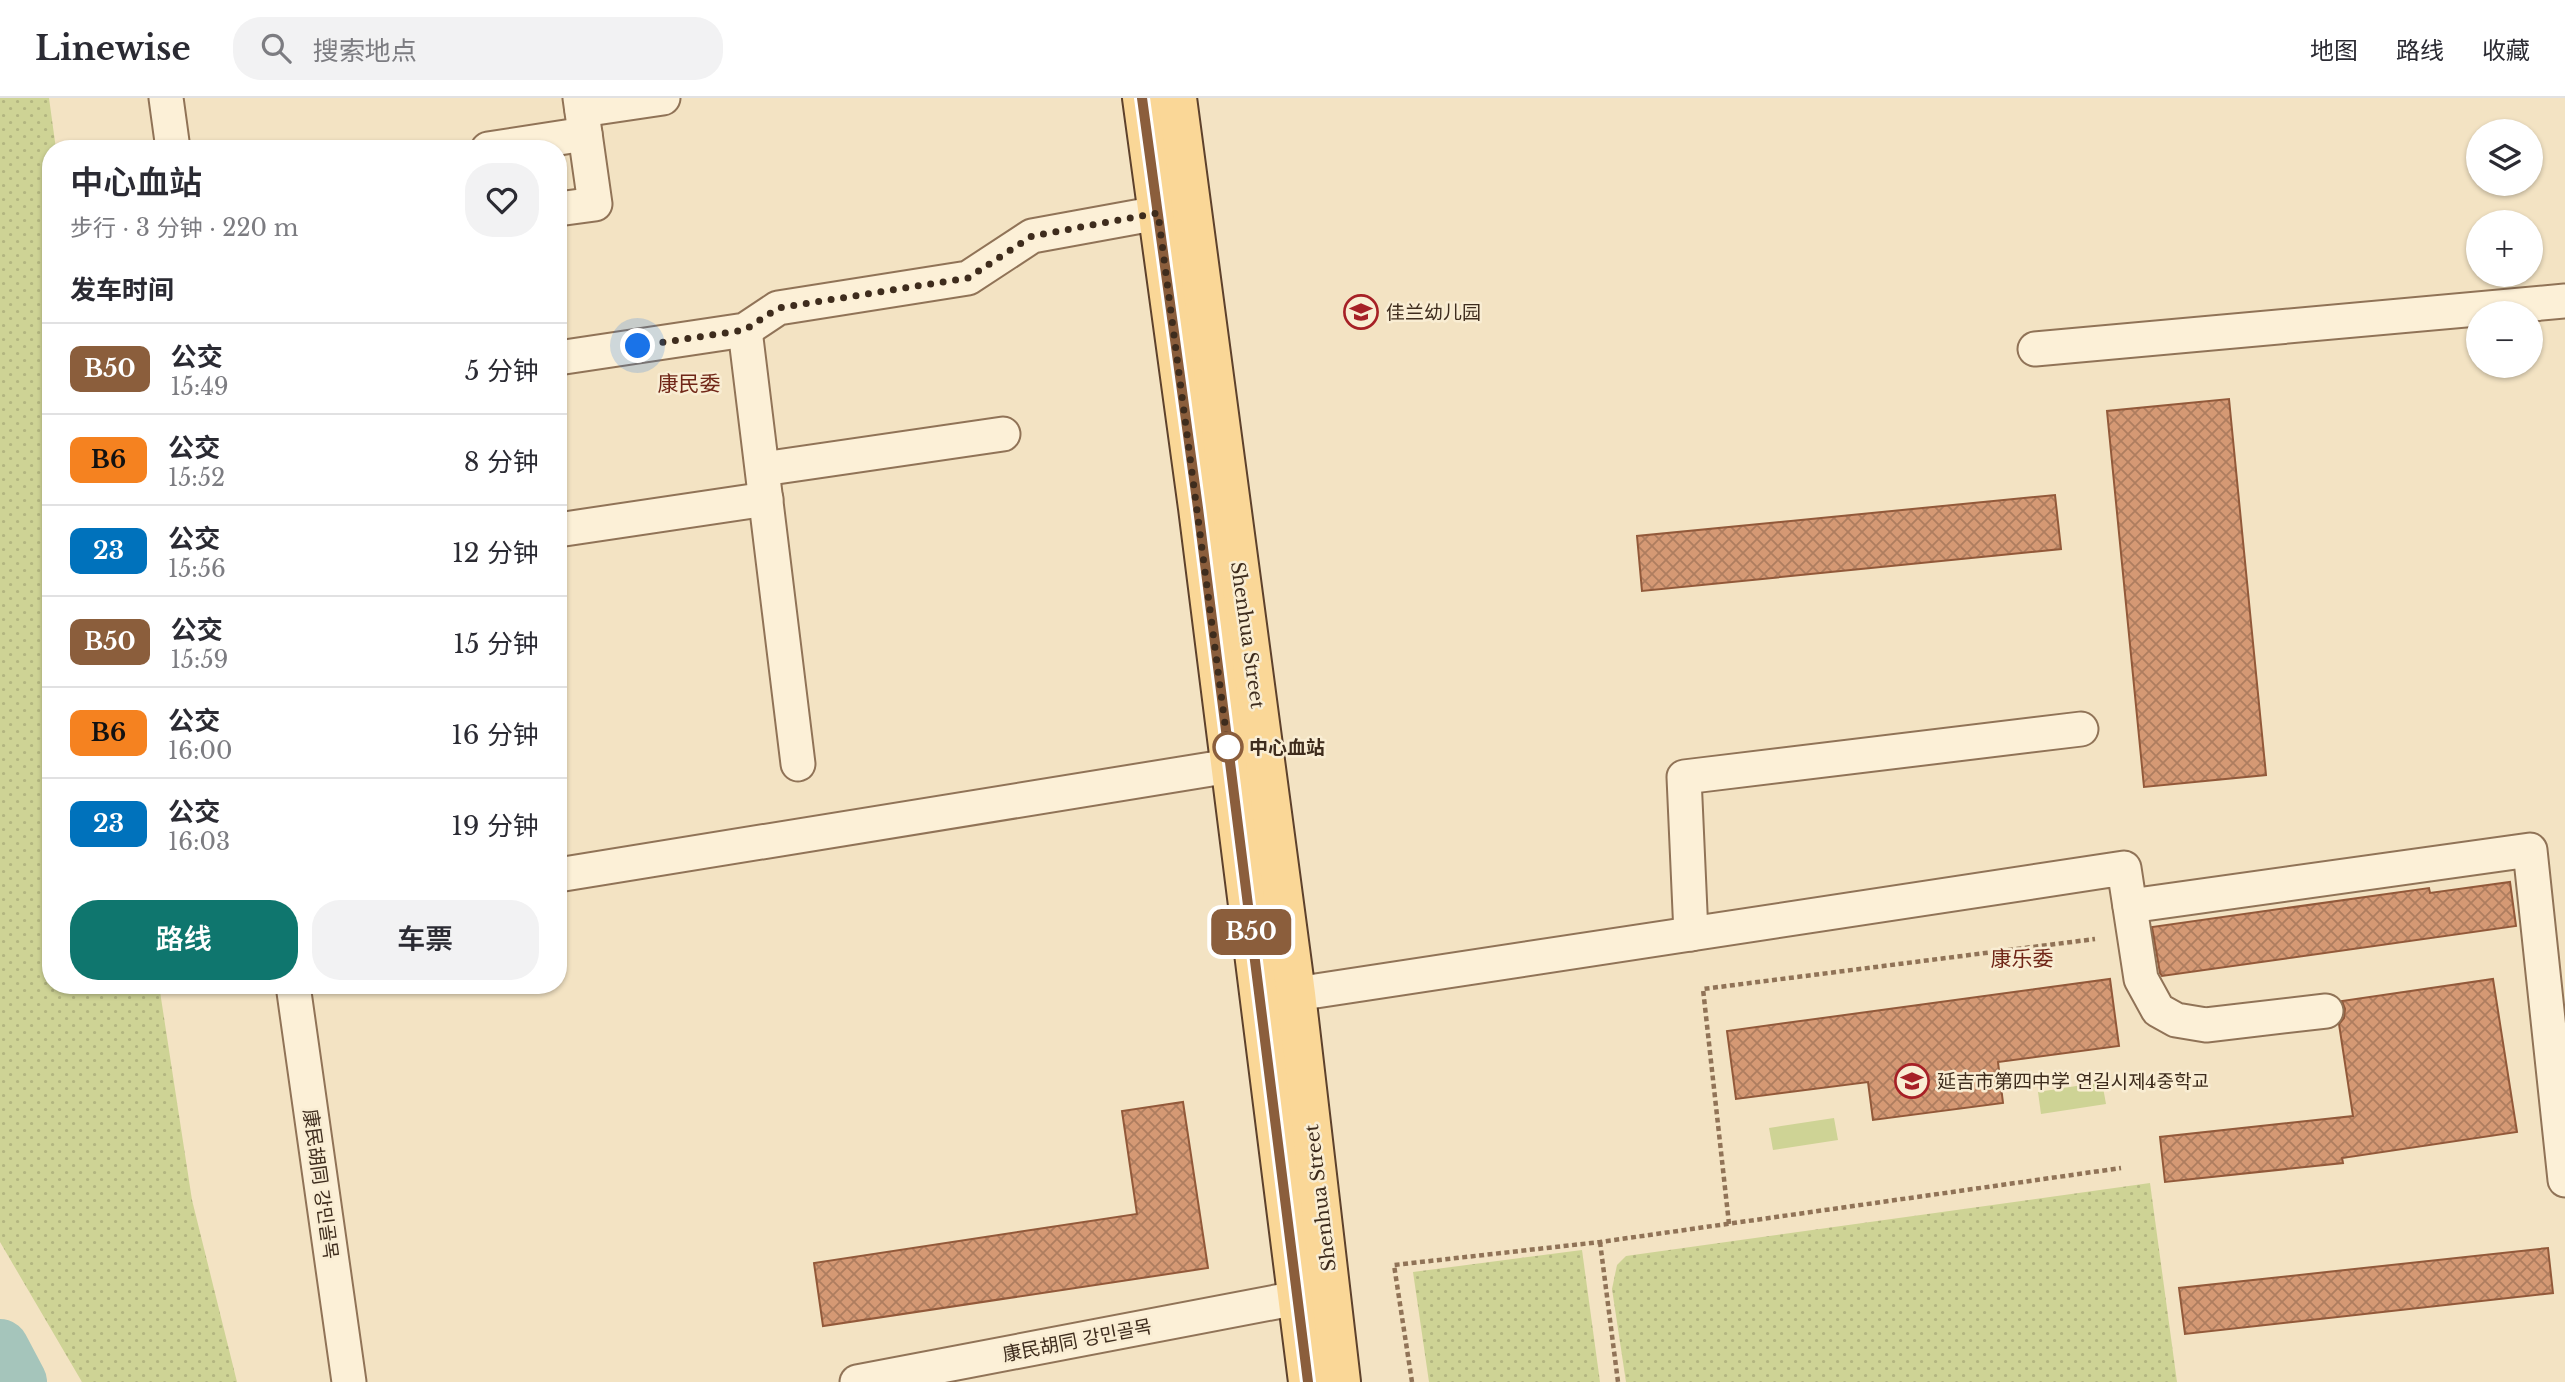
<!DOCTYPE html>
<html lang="zh">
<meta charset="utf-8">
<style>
:root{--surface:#fff;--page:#f2f2f3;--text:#2b2b33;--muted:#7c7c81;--line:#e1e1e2;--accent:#0f766e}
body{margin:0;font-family:"Libre Baskerville","Noto Sans SC","Noto Sans KR",serif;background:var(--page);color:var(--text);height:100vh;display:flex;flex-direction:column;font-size:26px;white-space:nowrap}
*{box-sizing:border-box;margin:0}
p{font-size:23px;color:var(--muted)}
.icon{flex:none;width:38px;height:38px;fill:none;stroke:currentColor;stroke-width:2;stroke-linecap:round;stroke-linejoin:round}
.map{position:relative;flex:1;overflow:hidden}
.side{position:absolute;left:42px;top:42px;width:525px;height:854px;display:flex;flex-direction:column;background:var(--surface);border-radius:28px;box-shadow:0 2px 5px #0004}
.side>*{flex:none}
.badge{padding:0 14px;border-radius:10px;font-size:24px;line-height:46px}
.buttons{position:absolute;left:2466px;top:21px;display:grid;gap:14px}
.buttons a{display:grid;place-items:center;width:77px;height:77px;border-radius:50%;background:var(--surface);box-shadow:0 2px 5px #0004;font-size:35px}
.you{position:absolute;width:35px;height:35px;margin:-18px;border:5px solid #fff;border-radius:50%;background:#1a73e8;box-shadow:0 0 0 10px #1a73e833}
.map>.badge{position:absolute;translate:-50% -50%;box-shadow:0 0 0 4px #fff}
h2{padding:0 28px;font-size:26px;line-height:63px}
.round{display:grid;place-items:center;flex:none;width:74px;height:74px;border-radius:28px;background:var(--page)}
.summary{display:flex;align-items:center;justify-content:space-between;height:119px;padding:0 28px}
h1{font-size:33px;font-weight:600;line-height:52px}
.cta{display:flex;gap:14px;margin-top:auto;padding:14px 28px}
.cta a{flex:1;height:80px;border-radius:28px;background:var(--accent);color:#fff;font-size:28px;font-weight:600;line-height:80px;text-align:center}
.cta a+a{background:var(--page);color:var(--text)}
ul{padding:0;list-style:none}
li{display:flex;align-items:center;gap:21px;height:91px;padding:0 28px;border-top:2px solid var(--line)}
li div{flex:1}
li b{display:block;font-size:26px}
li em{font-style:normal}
li .badge{min-width:77px;font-weight:700;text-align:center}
header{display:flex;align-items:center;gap:42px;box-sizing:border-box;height:98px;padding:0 35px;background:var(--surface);border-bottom:2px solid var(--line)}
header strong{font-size:33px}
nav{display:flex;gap:38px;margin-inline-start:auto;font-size:24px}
.search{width:490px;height:63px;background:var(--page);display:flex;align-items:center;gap:18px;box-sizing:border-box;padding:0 24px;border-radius:28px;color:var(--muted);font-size:26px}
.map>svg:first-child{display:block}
.grass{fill:#ced395}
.park{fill:url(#park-dots)}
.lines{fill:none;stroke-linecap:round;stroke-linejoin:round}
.river{stroke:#a5c5bb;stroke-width:58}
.building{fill:url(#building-cross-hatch);stroke:#92593a;stroke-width:2}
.minor-casing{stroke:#907357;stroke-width:37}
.major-casing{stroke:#5d412c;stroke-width:42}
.path{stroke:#907357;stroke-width:4.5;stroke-dasharray:5 3.5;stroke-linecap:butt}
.minor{stroke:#fcf0d7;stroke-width:33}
.major{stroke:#fad797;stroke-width:38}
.line-casing{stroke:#fff;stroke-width:16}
.line{stroke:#8b5e3c;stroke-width:10}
.walk{stroke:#3e2c1d;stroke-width:7;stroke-dasharray:0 12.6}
.stop-dot{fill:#fff;stroke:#8b5e3c;stroke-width:3.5}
.labels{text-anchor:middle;stroke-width:5;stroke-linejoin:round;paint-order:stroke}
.poi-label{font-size:19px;fill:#3e2c1d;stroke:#f9edd3;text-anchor:start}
.street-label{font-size:19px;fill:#3e2c1d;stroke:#f9edd3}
.stop-label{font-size:19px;font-weight:bold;fill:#3e2c1d;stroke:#f9edd3;text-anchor:start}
.neighbourhood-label{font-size:21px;fill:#702617;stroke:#f9edd3}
</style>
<header>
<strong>Linewise</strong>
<div class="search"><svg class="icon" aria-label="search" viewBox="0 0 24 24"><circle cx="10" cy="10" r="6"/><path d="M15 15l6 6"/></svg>搜索地点</div>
<nav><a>地图</a><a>路线</a><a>收藏</a></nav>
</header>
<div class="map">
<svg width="2565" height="1284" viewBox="0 0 2565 1284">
<defs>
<pattern id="park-dots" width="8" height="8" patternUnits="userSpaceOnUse" patternTransform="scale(1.75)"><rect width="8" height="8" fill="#ced395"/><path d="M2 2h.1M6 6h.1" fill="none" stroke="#b2b580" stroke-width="1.8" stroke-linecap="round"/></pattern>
<pattern id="building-cross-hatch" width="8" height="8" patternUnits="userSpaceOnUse" patternTransform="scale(1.75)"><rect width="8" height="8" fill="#d59974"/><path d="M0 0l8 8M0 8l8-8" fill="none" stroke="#ae7d5f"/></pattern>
</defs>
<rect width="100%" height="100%" fill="#f3e3c3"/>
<!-- grass -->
<g class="grass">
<path d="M2102,984L2106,1006L2041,1016L2038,994Z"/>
<path d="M1834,1020L1838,1042L1773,1052L1769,1030Z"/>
</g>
<!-- park -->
<g class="park">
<path d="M0,0H49L56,51H51V887H159L192,1102L237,1284H82L0,1144Z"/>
<path d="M2150,1085L2177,1284H1626L1612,1191L1617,1167L1626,1158Z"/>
<path d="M1582,1152L1600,1284H1429L1413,1174Z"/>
</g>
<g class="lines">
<!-- river -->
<path class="river" d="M0,1250L18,1284"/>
</g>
<!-- building -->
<g class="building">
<path d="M2229,301L2266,677L2144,689L2107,313Z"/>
<path d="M2055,397L2061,451L1642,493L1637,438Z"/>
<path d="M2510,784L2516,828L2162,878L2160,875L2152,829L2429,790L2430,795Z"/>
<path d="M2110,881L2119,948L1998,964L2003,1005L1873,1022L1868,984L1736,1001L1727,933Z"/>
<path d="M2493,881L2517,1034L2342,1060L2343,1065L2165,1084L2160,1039L2353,1018L2339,926L2344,920L2345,911L2342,903Z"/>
<path d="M1183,1004L1208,1170L823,1228L814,1165L1137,1116L1122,1013Z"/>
<path d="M2548,1150L2553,1195L2185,1236L2179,1190Z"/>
</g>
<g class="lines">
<!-- minor casing -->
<g class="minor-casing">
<g id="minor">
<path d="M166,0L173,51"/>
<path d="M582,12L663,0"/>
<path d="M488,51L585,36"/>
<path d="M558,111L595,106L580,0"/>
<path d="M745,232L798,666"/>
<path d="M2035,251L2565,203"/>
<path d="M558,260L745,232L778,210L968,180L1032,138L1158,115"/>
<path d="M763,371L1003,336"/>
<path d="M558,432L766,401"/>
<path d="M558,777L1230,668"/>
<path d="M2130,808L2530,752L2565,1082"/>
<path d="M1691,836L1684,679L2081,631"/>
<path d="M293,887L349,1284"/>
<path d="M1296,896L2124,770L2141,881L2158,912L2176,922L2206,927L2326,913"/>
<path d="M857,1284L1297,1200"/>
</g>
</g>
<!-- major casing -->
<g class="major-casing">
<g id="major">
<path d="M1142,0L1198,410L1308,1284"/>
<path d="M1177,0L1296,896L1341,1284"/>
</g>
</g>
<!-- path -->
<g class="path">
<path d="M1729,1126L1703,891L2095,841"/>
<path d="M1600,1144L1618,1284"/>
<path d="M1412,1284L1394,1167L1600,1144L2121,1070"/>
</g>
<!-- minor -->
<use href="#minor" class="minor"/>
<!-- major -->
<use href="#major" class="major"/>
</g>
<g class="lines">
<!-- line casing -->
<g class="line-casing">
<path id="line" d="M1142,0L1198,410L1308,1284"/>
</g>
<!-- line -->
<use href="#line" class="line"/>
<!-- walk -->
<path class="walk" d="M638,248L745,232L778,210L968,180L1032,138L1158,115L1228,649"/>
</g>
<!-- icons -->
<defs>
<g id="school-ring" transform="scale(1.75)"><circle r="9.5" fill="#f9edd3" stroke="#a62026" stroke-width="1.5"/><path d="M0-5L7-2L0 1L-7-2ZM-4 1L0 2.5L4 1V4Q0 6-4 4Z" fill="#a62026"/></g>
</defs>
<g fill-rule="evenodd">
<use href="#school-ring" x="1361" y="214"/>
<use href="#school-ring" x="1912" y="983"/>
</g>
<!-- markers -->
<circle class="stop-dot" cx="1228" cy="649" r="14"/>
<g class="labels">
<!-- poi labels -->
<g class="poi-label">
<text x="1386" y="221">佳兰幼儿园</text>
<text x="1937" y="990">延吉市第四中学 연길시제4중학교</text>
</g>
<!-- street labels -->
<g class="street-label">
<text transform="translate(1248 537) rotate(82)" y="7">Shenhua Street</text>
<text transform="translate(321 1086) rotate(82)" y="7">康民胡同 강민골목</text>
<text transform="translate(1320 1100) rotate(-97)" y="7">Shenhua Street</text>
<text transform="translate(1077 1242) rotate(-11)" y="7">康民胡同 강민골목</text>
</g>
<!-- stop labels -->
<g class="stop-label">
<text x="1249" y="656">中心血站</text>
</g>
<!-- neighbourhood labels -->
<g class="neighbourhood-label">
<text x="689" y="293">康民委</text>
<text x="2022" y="868">康乐委</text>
</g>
</g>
</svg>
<div class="buttons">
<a><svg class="icon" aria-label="layers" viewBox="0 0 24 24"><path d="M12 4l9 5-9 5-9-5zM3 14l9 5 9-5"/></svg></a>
<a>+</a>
<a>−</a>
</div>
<div class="you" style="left:638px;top:248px"></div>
<b class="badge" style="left:1251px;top:834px;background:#8b5e3c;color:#fff">B50</b>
<section class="side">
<div class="summary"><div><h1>中心血站</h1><p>步行 · 3 分钟 · 220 m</p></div><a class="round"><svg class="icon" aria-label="heart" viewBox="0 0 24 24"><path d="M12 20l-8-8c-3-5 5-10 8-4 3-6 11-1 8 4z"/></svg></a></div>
<h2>发车时间</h2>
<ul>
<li><span class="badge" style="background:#8b5e3c;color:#fff">B50</span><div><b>公交</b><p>15:49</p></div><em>5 分钟</em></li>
<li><span class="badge" style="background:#f58220;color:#111">B6</span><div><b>公交</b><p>15:52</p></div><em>8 分钟</em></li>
<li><span class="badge" style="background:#0072bc;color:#fff">23</span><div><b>公交</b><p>15:56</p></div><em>12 分钟</em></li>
<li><span class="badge" style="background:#8b5e3c;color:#fff">B50</span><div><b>公交</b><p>15:59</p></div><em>15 分钟</em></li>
<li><span class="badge" style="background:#f58220;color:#111">B6</span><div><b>公交</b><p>16:00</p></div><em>16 分钟</em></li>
<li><span class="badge" style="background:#0072bc;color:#fff">23</span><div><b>公交</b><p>16:03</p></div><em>19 分钟</em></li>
</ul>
<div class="cta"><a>路线</a><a>车票</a></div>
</section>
</div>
